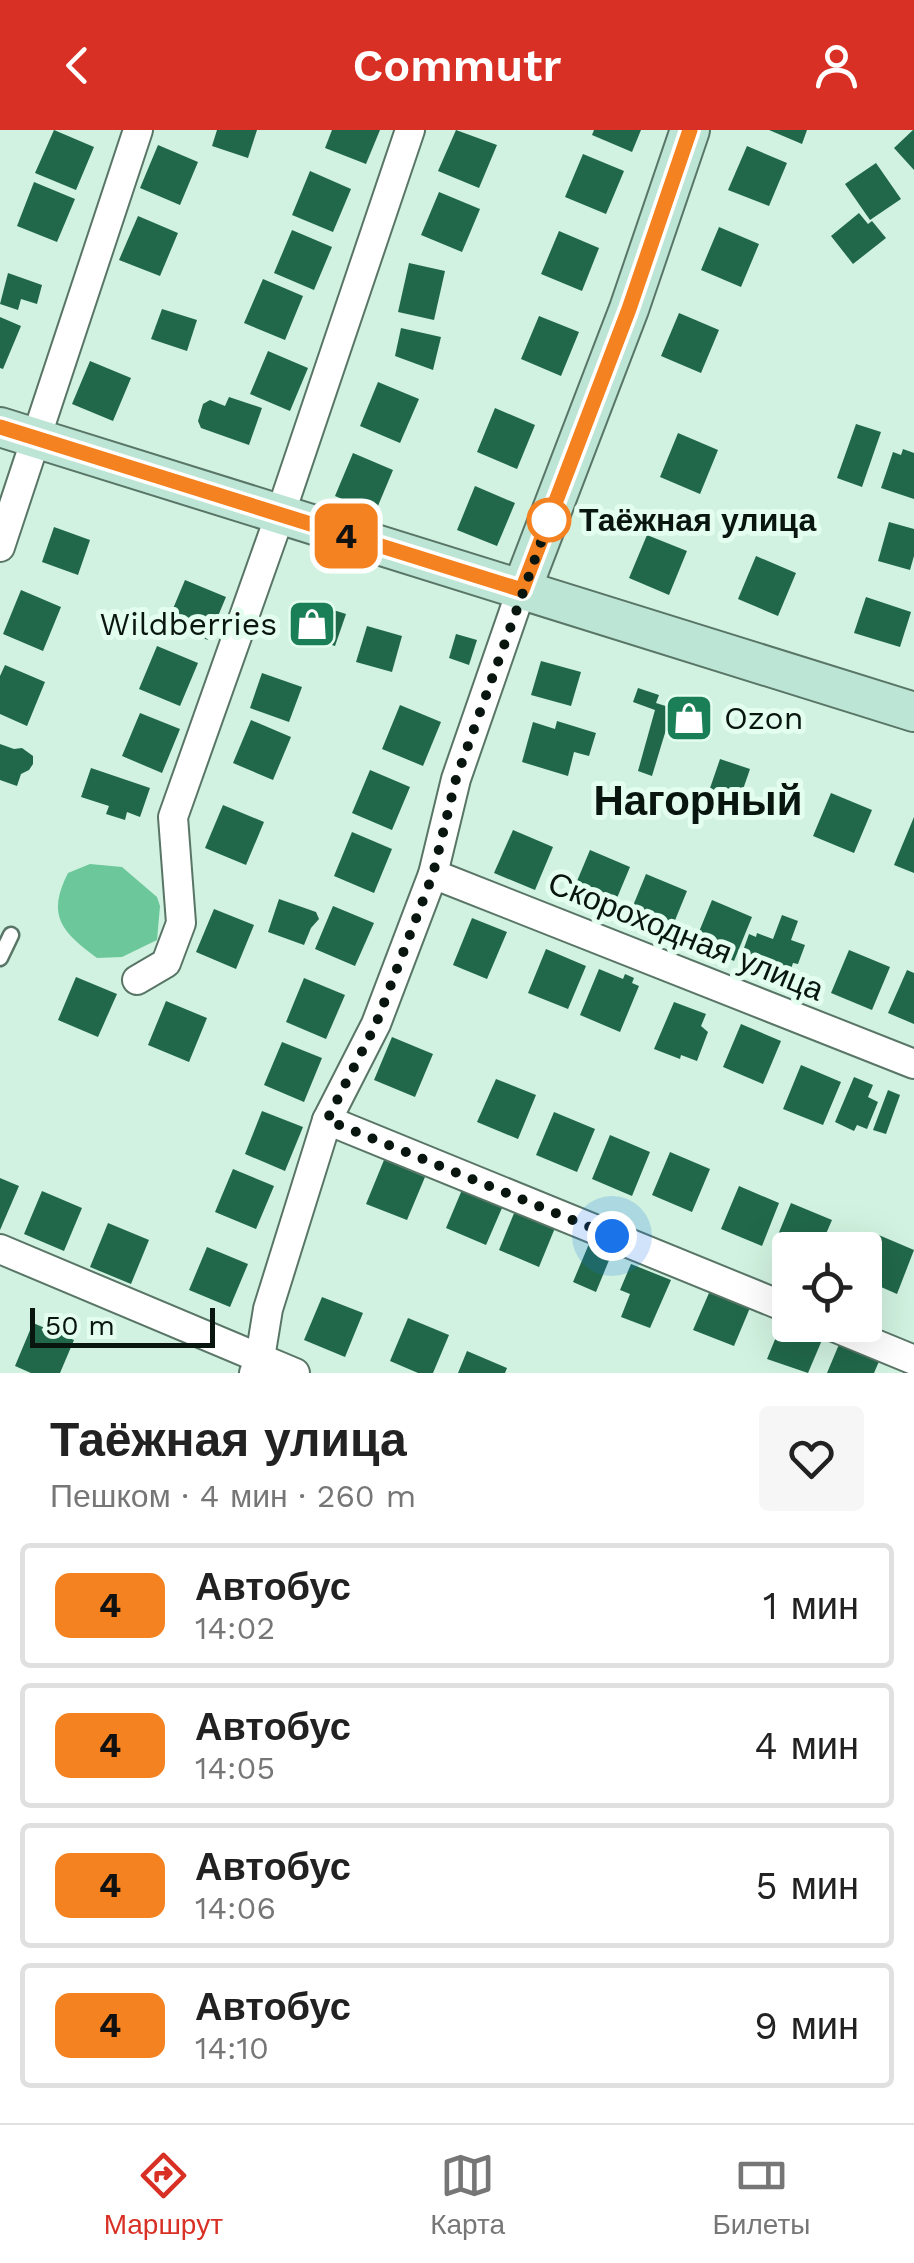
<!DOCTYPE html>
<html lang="ru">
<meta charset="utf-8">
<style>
:root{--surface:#fff;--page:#f6f6f6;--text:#222;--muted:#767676;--line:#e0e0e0;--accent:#d93025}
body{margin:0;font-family:"Work Sans",sans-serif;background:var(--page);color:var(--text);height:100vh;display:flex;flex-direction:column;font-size:38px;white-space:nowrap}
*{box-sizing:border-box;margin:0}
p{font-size:32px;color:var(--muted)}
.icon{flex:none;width:55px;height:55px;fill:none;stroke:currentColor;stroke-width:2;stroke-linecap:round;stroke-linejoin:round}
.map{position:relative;height:1243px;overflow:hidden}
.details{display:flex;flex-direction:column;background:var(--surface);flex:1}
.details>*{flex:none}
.badge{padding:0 20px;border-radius:15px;font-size:35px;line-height:65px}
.controls{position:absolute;left:772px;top:1102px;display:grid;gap:20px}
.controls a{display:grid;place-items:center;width:110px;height:110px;border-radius:10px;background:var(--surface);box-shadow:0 10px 40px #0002;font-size:50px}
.scale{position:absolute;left:30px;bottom:25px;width:185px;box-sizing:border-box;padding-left:10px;border:5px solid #09150f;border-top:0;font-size:28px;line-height:35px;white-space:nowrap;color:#09150f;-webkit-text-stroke:8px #e3fdef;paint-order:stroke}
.you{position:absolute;width:50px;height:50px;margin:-25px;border:8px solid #fff;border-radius:50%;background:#1a73e8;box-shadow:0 0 0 15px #1a73e833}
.map>.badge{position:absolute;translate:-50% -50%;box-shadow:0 0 0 5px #fff}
.round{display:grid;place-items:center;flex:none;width:105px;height:105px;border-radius:10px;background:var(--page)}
.head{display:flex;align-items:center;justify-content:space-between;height:170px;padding:0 50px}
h1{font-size:48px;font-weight:600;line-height:75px}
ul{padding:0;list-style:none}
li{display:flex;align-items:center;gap:30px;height:125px;margin:0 20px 15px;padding:0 30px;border:5px solid var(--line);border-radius:10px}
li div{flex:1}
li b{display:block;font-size:38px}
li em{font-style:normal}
li .badge{min-width:110px;font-weight:700;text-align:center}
header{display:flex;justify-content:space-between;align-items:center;height:130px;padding:0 50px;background:var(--accent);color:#fff;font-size:45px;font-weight:600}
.tabs{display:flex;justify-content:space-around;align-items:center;height:140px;border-top:2px solid var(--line);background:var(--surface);font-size:28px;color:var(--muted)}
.tabs a{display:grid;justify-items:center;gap:5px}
.tabs .on{color:var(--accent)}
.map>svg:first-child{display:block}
.water{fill:#6cc79b}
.building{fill:#21684a}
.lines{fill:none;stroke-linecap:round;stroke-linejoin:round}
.lane-casing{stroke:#587566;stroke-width:19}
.street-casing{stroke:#587566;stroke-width:32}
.secondary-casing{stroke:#587566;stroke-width:42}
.lane{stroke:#fff;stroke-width:14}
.street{stroke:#fff;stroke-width:28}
.secondary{stroke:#bce5d6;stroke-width:38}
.line-casing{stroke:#fff;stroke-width:22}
.line{stroke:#f58220;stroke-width:15}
.walk{stroke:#09150f;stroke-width:10;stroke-dasharray:0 18}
.stop-dot{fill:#fff;stroke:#f58220;stroke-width:5}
.labels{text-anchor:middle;stroke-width:10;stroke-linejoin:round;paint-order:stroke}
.stop-label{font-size:32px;font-weight:bold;fill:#09150f;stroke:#e3fdef;text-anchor:start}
.poi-label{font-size:32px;fill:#09150f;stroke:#e3fdef;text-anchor:end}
.street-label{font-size:32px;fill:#09150f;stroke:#e3fdef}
.district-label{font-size:42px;font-weight:bold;fill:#09150f;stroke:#e3fdef}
</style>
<header><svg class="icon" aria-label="back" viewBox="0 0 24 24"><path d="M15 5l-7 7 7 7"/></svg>Commutr<svg class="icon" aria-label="person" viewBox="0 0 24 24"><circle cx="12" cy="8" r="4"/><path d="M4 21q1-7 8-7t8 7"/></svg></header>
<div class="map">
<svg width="914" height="1243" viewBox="0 0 914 1243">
<rect width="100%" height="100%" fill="#d1f2e0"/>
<!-- water -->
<path class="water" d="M90,734L122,737L157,767L160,776L157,810L122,827L97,828C62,802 46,786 68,743Z"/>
<!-- building -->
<g class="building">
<path d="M54,0L94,17L76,60L35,43Z"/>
<path d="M217,0H257L248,28L212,16Z"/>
<path d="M332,0H380L366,34L325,18Z"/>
<path d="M456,0L497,15L479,58L438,41Z"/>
<path d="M594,0H641L632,22L592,5Z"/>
<path d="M769,0H807L802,14Z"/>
<path d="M913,0H914V40L894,18Z"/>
<path d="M158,15L198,32L180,75L140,58Z"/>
<path d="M747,16L787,33L769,76L728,60Z"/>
<path d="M583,24L624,41L606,84L565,67Z"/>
<path d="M876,33L901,69L870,90L845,54Z"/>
<path d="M310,41L351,59L333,102L292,85Z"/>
<path d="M34,52L75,69L57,112L17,96Z"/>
<path d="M439,62L480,79L462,122L421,105Z"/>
<path d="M859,83L868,94L872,91L886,108L853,134L831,106Z"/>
<path d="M138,86L178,103L160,146L119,130Z"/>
<path d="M719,97L759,114L741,157L701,140Z"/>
<path d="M292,100L332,117L314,160L274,143Z"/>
<path d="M559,101L599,118L582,161L541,144Z"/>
<path d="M409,133L445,141L434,190L398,182Z"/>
<path d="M8,143L42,155L37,174L21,169L18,180L0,174Z"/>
<path d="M263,149L303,166L285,210L244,193Z"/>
<path d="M162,179L197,190L187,221L151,209Z"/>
<path d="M679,183L719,200L701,243L661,226Z"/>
<path d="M539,186L579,202L561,246L521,229Z"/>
<path d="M0,187L21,196L3,239L0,238Z"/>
<path d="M401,198L441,207L433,240L395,226Z"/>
<path d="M268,221L308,238L290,281L250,264Z"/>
<path d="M90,231L131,248L113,291L72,274Z"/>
<path d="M378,252L419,269L400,313L360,296Z"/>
<path d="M229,267L262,278L249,315L201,298L198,291L203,274L210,270L225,276Z"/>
<path d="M495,278L535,295L517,339L477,322Z"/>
<path d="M856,294L881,302L862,357L837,348Z"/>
<path d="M678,303L718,320L700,364L660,347Z"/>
<path d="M903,319L914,323V369L881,358L893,322L901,325Z"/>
<path d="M353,323L393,340L375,383L335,366Z"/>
<path d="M475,356L515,373L497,416L457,400Z"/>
<path d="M889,392L914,399V426L910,440L878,431Z"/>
<path d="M54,397L90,410L78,445L42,432Z"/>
<path d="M647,405L687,421L669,465L629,448Z"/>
<path d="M756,426L796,443L778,486L738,469Z"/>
<path d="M185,450L226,467L208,510L167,493Z"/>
<path d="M21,460L61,477L43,521L3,504Z"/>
<path d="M866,467L911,482L900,517L854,503Z"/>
<path d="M308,472L346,484L335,516L293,502L302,475Z"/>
<path d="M367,496L402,506L392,542L356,532Z"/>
<path d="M456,504L477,510L469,535L449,528Z"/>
<path d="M157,516L198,533L180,576L139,559Z"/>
<path d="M541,531L581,542L571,576L531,565Z"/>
<path d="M5,535L45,552L27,596L0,584V546Z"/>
<path d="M262,543L302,557L289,592L250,578Z"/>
<path d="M638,558L659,565L656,573L707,589L702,604L668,593L652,646L638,641L655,580L633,572Z"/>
<path d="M400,575L441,592L423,636L382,619Z"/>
<path d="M140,583L180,599L162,643L122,626Z"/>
<path d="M251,590L291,607L273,650L233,633Z"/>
<path d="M557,591L596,603L589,626L574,622L568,646L522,632L533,592L555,599Z"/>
<path d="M0,614L14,619L22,618L33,626V634L29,640L21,644L17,656L0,650Z"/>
<path d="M720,629L750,639L738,674L708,664Z"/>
<path d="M91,638L150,658L140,687L127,682L125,690L106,684L109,676L81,667Z"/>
<path d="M370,640L410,657L392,700L352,683Z"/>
<path d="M831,663L872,680L854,723L813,706Z"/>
<path d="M223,675L264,692L246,735L205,718Z"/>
<path d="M914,687V743L894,735Z"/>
<path d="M513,700L553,717L535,760L494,743Z"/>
<path d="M352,702L392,719L374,763L334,746Z"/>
<path d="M590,720L630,737L612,780L572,763Z"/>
<path d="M646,744L687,761L669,805L628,788Z"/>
<path d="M279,769L316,782L319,789L311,798L304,815L268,802Z"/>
<path d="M712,770L752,787L734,831L694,814Z"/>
<path d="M333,776L374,793L355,836L315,819Z"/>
<path d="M214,779L254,795L236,839L196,822Z"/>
<path d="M782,785L798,791L791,810L805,815L798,834L793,833L788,848L740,829L749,804L756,807L757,803L773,809Z"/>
<path d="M472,788L507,802L487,849L453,835Z"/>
<path d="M546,819L586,836L568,879L528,863Z"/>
<path d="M849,820L890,837L872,880L831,863Z"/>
<path d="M599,839L623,849L625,844L634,848L632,853L639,856L620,902L580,885Z"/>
<path d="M907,840L914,843V894L888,883Z"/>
<path d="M76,847L117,864L98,907L58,890Z"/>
<path d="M304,848L345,865L326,909L286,892Z"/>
<path d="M166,871L207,888L189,932L148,915Z"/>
<path d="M674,872L706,884L701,896L708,902L697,931L681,925L680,929L654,919Z"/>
<path d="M741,894L781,911L763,954L723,937Z"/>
<path d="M392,907L433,924L415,967L374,950Z"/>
<path d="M282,912L322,928L304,972L264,955Z"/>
<path d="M801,935L841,952L823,995L783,979Z"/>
<path d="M854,947L873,955L868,967L878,972L867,999L857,995L854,1001L835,992Z"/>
<path d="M496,949L536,965L518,1009L477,992Z"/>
<path d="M888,960L900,965L886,1004L873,1000Z"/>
<path d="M262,981L303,997L285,1041L245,1024Z"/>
<path d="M554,982L595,999L577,1042L536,1025Z"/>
<path d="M610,1005L650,1022L632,1066L592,1049Z"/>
<path d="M670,1022L710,1039L692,1082L652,1065Z"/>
<path d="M384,1030L425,1047L407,1090L366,1074Z"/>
<path d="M233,1039L274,1056L256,1099L215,1082Z"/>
<path d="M0,1048L19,1056L0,1100Z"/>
<path d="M464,1055L505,1071L486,1115L446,1098Z"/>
<path d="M739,1056L779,1073L762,1116L721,1099Z"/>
<path d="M42,1061L82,1078L64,1121L24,1104Z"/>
<path d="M791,1073L832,1090L819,1120H790V1124L773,1117Z"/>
<path d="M517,1076L557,1093L539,1137L499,1120Z"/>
<path d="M108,1093L149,1110L131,1154L90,1137Z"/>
<path d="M874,1103L914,1120L897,1164L865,1150V1126Z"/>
<path d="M591,1109L614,1118L596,1162L573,1152Z"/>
<path d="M207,1117L248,1134L230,1177L189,1160Z"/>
<path d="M631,1134L671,1150L650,1198L621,1187L630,1164L620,1160Z"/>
<path d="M712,1156L752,1173L734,1216L693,1200Z"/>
<path d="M322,1167L363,1183L345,1227L304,1210Z"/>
<path d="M785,1185L790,1188V1195H807L825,1203L808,1243L767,1229Z"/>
<path d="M408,1188L449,1205L433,1243H418L390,1231Z"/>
<path d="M33,1193L74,1210L60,1243H31L15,1236Z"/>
<path d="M840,1212L880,1229L874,1243H827Z"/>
<path d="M467,1221L507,1238L505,1243H458Z"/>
</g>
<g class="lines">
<!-- lane casing -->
<g class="lane-casing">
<path id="lane" d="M0,828L11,805"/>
</g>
<!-- street casing -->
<g class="street-casing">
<g id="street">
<path d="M0,417L138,0"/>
<path d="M433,744L914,934"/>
<path d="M137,850L166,833L181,793L173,687L280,385L410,0"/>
<path d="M327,990L790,1179"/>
<path d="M0,1119L295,1243"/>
<path d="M829,1195L914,1230"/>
<path d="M254,1243L260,1228L268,1179L327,990L376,894L433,744L456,649L521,461"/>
</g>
</g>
<!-- secondary casing -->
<g class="secondary-casing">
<g id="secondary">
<path d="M0,297L914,582"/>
<path d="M521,461L629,179L690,0"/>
</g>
</g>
<!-- lane -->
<use href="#lane" class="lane"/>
<!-- street -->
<use href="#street" class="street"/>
<!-- secondary -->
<use href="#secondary" class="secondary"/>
</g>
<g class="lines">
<!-- line casing -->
<g class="line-casing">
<path id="line" d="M0,297L522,460L629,179L690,0"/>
</g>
<!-- line -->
<use href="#line" class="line"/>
<!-- walk -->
<path class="walk" d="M549,390L554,376L456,649L433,744L376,894L327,990L612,1106"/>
</g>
<!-- icons -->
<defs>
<g id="shop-square" transform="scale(2.5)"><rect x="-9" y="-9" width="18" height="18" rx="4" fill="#1a7e57" stroke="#e3fdef"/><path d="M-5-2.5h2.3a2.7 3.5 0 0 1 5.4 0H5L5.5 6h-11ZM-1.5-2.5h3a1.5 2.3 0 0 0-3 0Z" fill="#fff"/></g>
</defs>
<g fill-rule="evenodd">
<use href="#shop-square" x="312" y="494"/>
<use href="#shop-square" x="689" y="588"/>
</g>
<!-- markers -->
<circle class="stop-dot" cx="549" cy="390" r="20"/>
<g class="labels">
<!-- stop labels -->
<g class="stop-label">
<text x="579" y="401">Таёжная улица</text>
</g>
<!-- poi labels -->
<g class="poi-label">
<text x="277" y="505">Wildberries</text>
<text x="724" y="599" text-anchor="start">Ozon</text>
</g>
<!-- street labels -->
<g class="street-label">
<text transform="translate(686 806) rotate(22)" y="11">Скороходная улица</text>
</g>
<!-- district labels -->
<g class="district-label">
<text x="698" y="685">Нагорный</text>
</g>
</g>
</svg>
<div class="controls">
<a><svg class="icon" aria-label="locate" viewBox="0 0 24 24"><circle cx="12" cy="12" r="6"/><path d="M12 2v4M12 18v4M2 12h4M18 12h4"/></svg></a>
</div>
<div class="scale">50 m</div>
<div class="you" style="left:612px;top:1106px"></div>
<b class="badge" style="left:346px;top:406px;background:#f58220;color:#111">4</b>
</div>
<section class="details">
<div class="head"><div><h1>Таёжная улица</h1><p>Пешком · 4 мин · 260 m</p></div><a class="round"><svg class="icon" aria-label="heart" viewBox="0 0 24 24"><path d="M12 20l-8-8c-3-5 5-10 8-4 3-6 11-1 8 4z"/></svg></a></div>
<ul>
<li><span class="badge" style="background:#f58220;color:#111">4</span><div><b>Автобус</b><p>14:02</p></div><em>1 мин</em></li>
<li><span class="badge" style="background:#f58220;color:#111">4</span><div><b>Автобус</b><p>14:05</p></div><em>4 мин</em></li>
<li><span class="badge" style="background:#f58220;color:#111">4</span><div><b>Автобус</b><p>14:06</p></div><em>5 мин</em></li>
<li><span class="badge" style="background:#f58220;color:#111">4</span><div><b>Автобус</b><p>14:10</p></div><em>9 мин</em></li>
</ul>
</section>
<nav class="tabs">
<a class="on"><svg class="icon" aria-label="directions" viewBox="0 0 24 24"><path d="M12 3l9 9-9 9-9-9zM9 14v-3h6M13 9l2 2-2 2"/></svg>Маршрут</a>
<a><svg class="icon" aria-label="map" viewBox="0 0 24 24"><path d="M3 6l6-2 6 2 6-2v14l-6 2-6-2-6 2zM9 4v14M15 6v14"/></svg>Карта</a>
<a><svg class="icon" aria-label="tickets" viewBox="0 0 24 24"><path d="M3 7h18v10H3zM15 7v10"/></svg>Билеты</a>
</nav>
